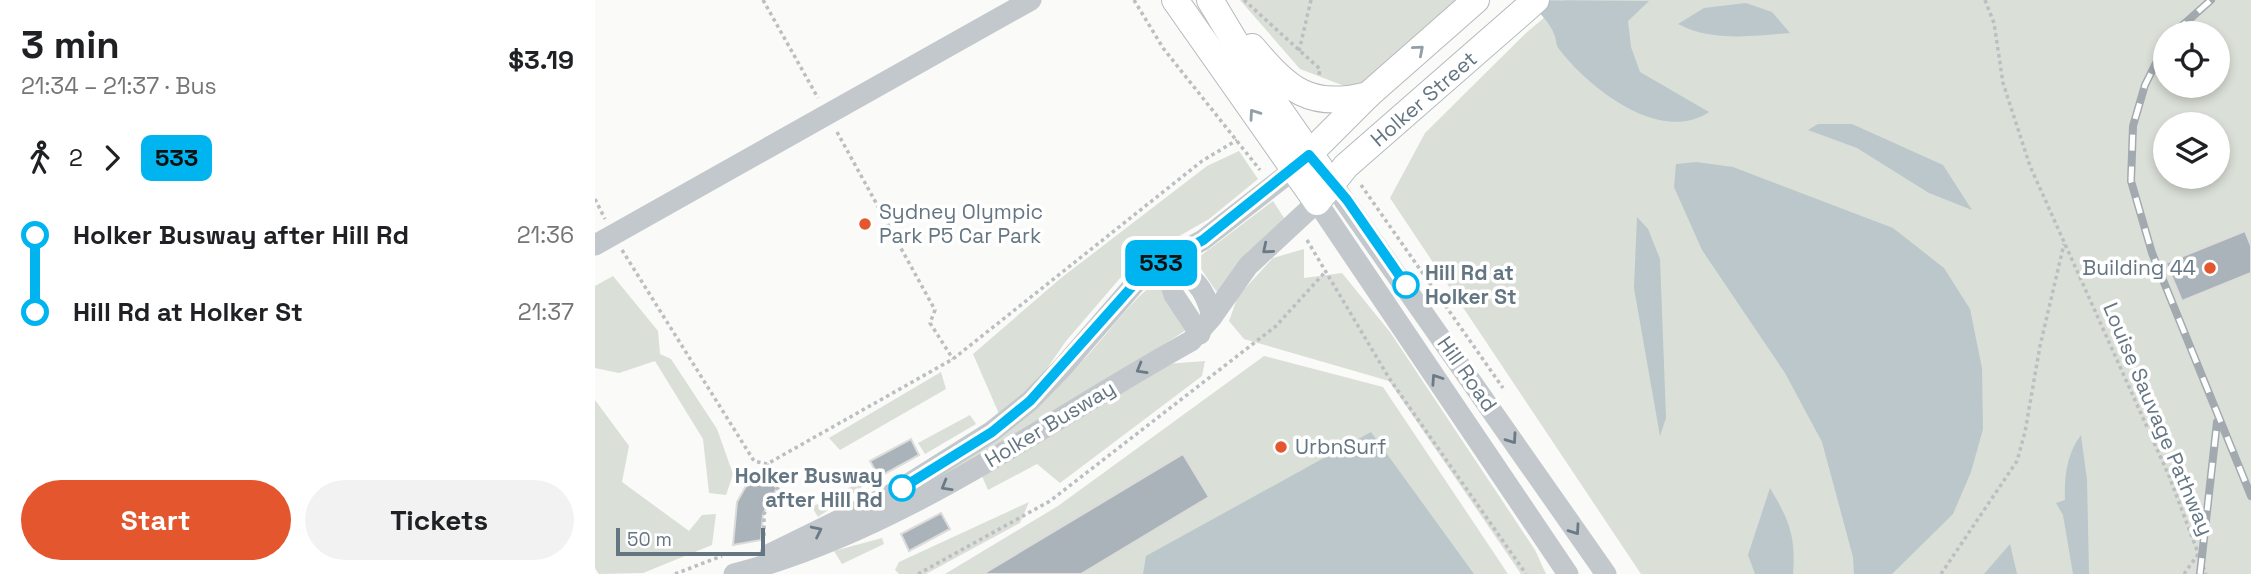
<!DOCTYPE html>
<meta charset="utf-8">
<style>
:root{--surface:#fff;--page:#f2f2f2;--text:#202124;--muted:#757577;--accent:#e4572e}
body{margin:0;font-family:"Space Grotesk",sans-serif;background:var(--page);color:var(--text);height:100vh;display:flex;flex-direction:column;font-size:26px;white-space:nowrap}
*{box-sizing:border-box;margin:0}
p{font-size:23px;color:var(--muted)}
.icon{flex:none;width:38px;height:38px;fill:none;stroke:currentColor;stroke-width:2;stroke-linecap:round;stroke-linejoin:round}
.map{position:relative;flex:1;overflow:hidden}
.sheet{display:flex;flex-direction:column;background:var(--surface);width:595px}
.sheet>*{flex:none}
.badge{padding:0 14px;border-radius:10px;font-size:24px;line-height:46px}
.buttons{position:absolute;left:1558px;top:21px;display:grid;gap:14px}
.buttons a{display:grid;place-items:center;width:77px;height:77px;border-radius:50%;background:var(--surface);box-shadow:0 4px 10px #0003;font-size:35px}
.scale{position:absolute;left:21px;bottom:18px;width:149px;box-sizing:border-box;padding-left:7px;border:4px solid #657683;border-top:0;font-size:19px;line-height:24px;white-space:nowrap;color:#657683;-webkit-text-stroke:5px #fff;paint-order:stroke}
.map>.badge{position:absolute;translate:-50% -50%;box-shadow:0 0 0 4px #fff}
.legs{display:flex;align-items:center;gap:10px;height:77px;padding:0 21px;font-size:23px}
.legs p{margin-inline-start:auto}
.summary{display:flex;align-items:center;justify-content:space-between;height:119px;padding:0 21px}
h1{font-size:38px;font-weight:700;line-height:52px}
.button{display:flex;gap:14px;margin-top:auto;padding:14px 21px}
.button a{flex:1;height:80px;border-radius:42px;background:var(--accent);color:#fff;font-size:28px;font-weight:700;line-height:80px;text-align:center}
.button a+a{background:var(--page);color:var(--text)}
ul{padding:0 21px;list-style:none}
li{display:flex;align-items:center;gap:24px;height:77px;font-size:26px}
li i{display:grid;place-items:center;width:10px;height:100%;margin:0 9px;background:currentColor}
li i::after{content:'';width:18px;height:18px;margin:-9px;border:5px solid;border-radius:50%;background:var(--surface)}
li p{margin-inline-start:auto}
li:first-child i{background:linear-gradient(#0000 50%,currentColor 0)}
li:last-child i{background:linear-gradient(currentColor 50%,#0000 0)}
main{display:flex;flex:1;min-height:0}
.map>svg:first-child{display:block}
.green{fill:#dadfd7;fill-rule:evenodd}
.water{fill:#bbc7cb}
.building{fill:#aab3b9;stroke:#dcdcda;stroke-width:2}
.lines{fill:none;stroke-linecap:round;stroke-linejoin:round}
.major-casing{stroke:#b5babe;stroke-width:28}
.path{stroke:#bbbfc2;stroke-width:3.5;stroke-dasharray:3.5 3.5;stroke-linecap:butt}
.minor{stroke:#c3c8cc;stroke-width:21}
.major{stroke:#fff;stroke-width:26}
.rail-casing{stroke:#a2aab0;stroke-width:8}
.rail{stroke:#fff;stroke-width:5;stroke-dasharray:16;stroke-linecap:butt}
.oneway{stroke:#939fa8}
.oneway2{stroke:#6a7a87}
.line-1-casing{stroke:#fff;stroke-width:16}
.line-1{stroke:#00b5ef;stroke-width:10}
.poi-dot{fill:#e4572e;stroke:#fff;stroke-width:2.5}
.stop-1-dot{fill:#fff;stroke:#00b5ef;stroke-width:3.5}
.labels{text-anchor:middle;stroke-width:7;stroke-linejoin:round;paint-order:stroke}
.street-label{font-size:21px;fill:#657683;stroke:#fff}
.poi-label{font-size:21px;fill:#657683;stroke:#fff;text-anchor:start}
.stop-label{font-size:21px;font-weight:bold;fill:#657683;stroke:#fff;text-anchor:start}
</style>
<main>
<section class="sheet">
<div class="summary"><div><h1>3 min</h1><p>21:34 – 21:37 · Bus</p></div><b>$3.19</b></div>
<div class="legs"><svg class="icon" aria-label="walk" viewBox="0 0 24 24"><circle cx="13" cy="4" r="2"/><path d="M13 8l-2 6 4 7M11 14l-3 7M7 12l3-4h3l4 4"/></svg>2<svg class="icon" aria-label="forward" viewBox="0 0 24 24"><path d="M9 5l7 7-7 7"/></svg><b class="badge" style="background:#00b5ef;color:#111">533</b></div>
<ul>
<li><i style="color:#00b5ef"></i><b>Holker Busway after Hill Rd</b><p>21:36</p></li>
<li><i style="color:#00b5ef"></i><b>Hill Rd at Holker St</b><p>21:37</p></li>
</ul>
<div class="button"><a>Start</a><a>Tickets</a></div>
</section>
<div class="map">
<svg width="1656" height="574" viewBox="0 0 1656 574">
<rect width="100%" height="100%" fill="#fafaf8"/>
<!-- green -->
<g class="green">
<path d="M645,0H872L773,95L705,69Z"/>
<path d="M970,0H1656V574H1046L795,198L830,133L931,33ZM1570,33H1622V86H1570ZM1570,124H1622V177H1570Z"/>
<path d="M644,151L663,179L614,219L539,262L471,341L435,393L405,416L378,354L466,278L612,166Z"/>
<path d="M678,201L691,221L623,292L621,291L600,260Z"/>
<path d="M709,249V278L747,273L795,332L940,550L951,574H926L794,381L649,339L634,321L643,296L678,258Z"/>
<path d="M18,276L63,331L65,354L76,359L122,429L138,474L131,495L114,493L108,439L60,361L24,373L0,368V286Z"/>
<path d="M566,281L591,330C494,393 400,457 294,503C359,457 431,415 488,360C507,342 545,287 566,281Z"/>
<path d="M669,356L788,387L913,574H350L463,506Z"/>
<path d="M610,361L607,376L465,483L442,464L393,490L387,476L571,364Z"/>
<path d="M346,372L351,389L245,450L234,438Z"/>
<path d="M0,400L34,446L27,482L94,531L107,515L121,514L117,545L48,573L4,574L0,568Z"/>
<path d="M375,415L381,424L330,454L323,443Z"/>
<path d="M263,483L267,487L223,517L217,507Z"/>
<path d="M434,502L425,523L331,574H304L300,570L304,562Z"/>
<path d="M287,538L289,544L247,564L239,551Z"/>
</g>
<!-- water -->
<g class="water">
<path d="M933,0L1054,1L1033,21L1036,47L1045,72L1114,112C1065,145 993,87 964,49C960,44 962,39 959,34C955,22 941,10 933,0Z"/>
<path d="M1151,3L1177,12L1195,33C1159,36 1116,42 1083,24L1109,8Z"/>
<path d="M1223,124H1257L1348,165L1377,210L1334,193L1262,148L1213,130Z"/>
<path d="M1101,162L1138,167L1298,228L1349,268L1375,309L1387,368L1388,429L1376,472L1358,514L1297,574H1259L1258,557L1227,442L1190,373L1107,250L1079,187L1081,164Z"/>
<path d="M1042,217L1053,229L1065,259L1071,418L1065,436L1039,288Z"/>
<path d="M776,432L879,574H548L551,556Z"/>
<path d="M1486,435L1492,480L1494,574H1478L1468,515L1461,503L1470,500C1469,477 1472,453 1486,435Z"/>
<path d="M1175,488C1194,520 1201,536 1198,574H1160L1153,555Z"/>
<path d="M1415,544L1422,574H1389Z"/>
</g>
<!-- building -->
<g class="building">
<path d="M1650,231L1656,246V273L1587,301L1571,263Z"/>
<path d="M316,439L324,455L284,477L275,461Z"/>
<path d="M588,454L614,497L486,574H388Z"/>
<path d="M160,470L182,488L168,514L166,540L138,545L142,502Z"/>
<path d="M346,513L355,529L314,551L306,534Z"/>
</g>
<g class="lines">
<!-- major casing -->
<g class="major-casing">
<g id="major">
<path d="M580,0L722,202L751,166L941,0"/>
<path d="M615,0L660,75L725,168"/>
<path d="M657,47C693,89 714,110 773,95"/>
<path d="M698,170L773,95L881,0"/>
</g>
</g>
<!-- path -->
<g class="path">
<path d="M168,0L223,98"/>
<path d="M539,0L568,48L665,170"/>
<path d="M649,0L725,69L724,75"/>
<path d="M1390,0L1399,23L1408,83L1435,166L1574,476L1611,574"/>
<path d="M704,51L716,0"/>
<path d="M242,132L340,310L335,323L358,359"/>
<path d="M766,185L908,388"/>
<path d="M0,199L10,219"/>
<path d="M712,240L794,378L931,574"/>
<path d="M27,250L159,461L172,464L358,359L607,161L642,140"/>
<path d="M169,536V514L184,486L172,464"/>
<path d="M80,574L127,556"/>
<path d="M323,574L455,501L681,326L731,271"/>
<path d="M1346,574L1422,461L1430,432L1445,346L1469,244"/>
<path d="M1589,574L1604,553"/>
</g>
<!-- minor -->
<g class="minor">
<path d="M737,183L1011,574"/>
<path d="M0,245L436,0"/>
<path d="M569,262L579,295L605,334"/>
<path d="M569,262C597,275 610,286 617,317"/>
<path d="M175,554L299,493L396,432L435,401L467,368L550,272L608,240L698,170"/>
<path d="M139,574C308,530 446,424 596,341L617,317L653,266L722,202L973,574"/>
</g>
<!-- major -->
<use href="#major" class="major"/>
<!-- rail casing -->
<g class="rail-casing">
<g id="rail">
<path d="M1579,33L1616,0"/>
<path d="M1570,45L1550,85L1538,126L1536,181L1557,253L1656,496"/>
<path d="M1605,574L1622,422"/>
</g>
</g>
<!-- rail -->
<use href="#rail" class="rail"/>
</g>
<!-- one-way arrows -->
<defs><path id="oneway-chevron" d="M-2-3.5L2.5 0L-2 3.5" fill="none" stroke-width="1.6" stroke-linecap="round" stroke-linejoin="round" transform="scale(1.75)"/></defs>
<g class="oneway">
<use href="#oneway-chevron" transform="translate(824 50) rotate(-41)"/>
<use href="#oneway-chevron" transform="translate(659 114) rotate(-125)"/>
</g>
<g class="oneway2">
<use href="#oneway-chevron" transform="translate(672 249) rotate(140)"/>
<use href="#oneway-chevron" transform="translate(546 369) rotate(150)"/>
<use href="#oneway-chevron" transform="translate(841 379) rotate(-124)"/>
<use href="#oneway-chevron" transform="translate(917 439) rotate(55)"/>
<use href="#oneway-chevron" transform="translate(351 486) rotate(150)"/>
<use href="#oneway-chevron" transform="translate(980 530) rotate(55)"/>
<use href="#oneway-chevron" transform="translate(222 531) rotate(-26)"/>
</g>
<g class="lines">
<!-- line-1 casing -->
<g class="line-1-casing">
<path id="line-1" d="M307,488L397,432L435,401L550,272L608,240L714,155L752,200L811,285"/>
</g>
<!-- line-1 -->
<use href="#line-1" class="line-1"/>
</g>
<!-- markers -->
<g class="poi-dot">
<circle cx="270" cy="224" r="7"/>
<circle cx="1615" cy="268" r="7"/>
<circle cx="686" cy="447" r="7"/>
</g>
<g class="stop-1-dot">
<circle cx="811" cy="285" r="12"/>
<circle cx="307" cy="488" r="12"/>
</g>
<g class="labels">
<!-- street labels -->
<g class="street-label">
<text transform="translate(829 99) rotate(-41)" y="7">Holker Street</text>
<text transform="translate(872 374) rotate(55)" y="7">Hill Road</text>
<text transform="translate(1563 419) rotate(67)" y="7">Louise Sauvage Pathway</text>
<text transform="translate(455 424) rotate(-31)" y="7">Holker Busway</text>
</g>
<!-- poi labels -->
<g class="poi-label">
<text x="284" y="219">Sydney Olympic<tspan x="284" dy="24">Park P5 Car Park</tspan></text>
<text x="1601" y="275" text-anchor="end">Building 44</text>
<text x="700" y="454">UrbnSurf</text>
</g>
<!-- stop labels -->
<g class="stop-label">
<text x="830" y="280">Hill Rd at<tspan x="830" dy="24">Holker St</tspan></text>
<text x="288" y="483" text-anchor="end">Holker Busway<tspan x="288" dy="24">after Hill Rd</tspan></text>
</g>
</g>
</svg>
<div class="buttons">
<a><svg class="icon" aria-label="locate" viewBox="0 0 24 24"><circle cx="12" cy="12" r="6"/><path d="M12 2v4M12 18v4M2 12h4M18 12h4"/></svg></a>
<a><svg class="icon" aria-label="layers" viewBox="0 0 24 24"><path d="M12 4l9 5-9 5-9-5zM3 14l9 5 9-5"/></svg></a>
</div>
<div class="scale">50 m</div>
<b class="badge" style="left:566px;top:263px;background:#00b5ef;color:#111">533</b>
</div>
</main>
